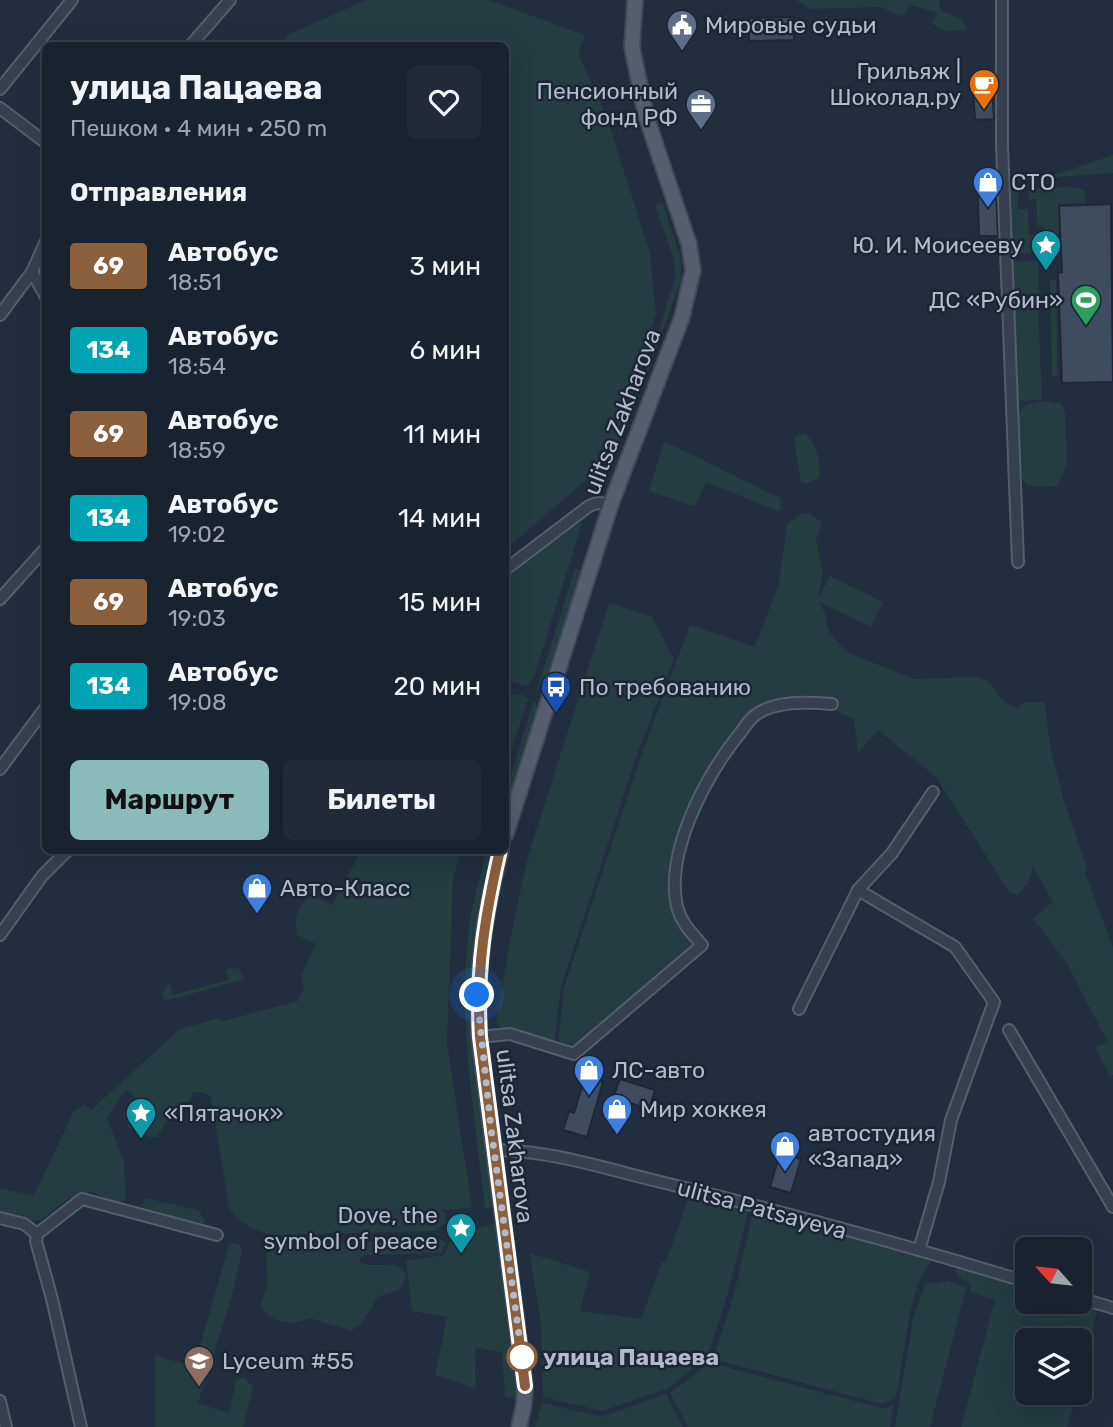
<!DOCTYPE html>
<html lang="ru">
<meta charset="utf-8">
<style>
:root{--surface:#19222f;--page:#222a37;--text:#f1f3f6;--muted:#9fa4aa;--line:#373f4b;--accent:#8bbbb9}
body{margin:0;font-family:Rubik,sans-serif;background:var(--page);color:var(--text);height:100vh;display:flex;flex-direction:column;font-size:26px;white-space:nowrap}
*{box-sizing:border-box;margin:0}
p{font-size:23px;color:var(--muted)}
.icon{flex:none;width:38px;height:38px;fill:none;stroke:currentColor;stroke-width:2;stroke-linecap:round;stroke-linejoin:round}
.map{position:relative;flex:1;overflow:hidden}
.side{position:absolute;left:42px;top:42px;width:467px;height:812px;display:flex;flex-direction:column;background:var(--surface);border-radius:10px;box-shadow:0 7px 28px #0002,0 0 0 2px var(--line)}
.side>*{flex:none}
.badge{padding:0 14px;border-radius:5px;font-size:24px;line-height:46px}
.needle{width:46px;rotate:297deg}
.controls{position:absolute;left:1015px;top:1237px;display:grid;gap:14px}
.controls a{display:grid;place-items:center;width:77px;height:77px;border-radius:10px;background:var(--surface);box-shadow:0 7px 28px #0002,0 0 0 2px var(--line);font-size:35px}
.you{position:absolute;width:35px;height:35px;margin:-18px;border:5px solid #fff;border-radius:50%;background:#1a73e8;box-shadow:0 0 0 10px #1a73e833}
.map>.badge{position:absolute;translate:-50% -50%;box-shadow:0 0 0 4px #fff}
h2{padding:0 28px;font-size:26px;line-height:63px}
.round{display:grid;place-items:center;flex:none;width:74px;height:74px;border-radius:10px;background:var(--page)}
.head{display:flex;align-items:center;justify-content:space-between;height:119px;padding:0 28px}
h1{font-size:33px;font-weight:700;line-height:52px}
.button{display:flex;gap:14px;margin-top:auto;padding:14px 28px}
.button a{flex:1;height:80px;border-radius:10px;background:var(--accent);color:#111;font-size:28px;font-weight:700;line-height:80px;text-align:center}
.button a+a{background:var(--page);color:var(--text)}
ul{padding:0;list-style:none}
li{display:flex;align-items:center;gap:21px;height:84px;padding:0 28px}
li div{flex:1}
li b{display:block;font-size:26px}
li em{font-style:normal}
li .badge{min-width:77px;font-weight:700;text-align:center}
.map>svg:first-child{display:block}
.green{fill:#233d40}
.building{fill:#3d4c5f;stroke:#1d2736;stroke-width:2}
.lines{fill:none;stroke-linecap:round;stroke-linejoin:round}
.minor-casing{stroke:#545e6d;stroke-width:14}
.major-casing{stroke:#3f4958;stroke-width:18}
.minor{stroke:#36404f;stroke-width:10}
.major{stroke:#535f6f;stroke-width:14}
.line-casing{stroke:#fff;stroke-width:16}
.line{stroke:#8b5e3c;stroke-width:10}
.walk{stroke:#b1bbca;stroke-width:7;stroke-dasharray:0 12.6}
.stop-dot{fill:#fff;stroke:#8b5e3c;stroke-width:3.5}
.labels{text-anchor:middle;stroke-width:5;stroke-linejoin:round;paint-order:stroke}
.poi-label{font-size:23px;fill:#b1bbca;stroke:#1b2534;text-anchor:start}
.street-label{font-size:23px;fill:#b1bbca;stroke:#1b2534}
.stop-label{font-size:23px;font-weight:bold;fill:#b1bbca;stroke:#1b2534;text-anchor:start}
</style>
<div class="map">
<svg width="1113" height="1427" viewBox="0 0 1113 1427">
<rect width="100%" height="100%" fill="#212e3f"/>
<!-- green -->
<g class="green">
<path d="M366,0H488L585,35L579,52L580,58L607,118L650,253L656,313L618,442L600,468L506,549V46L277,45L290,34Z"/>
<path d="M796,0H939L940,10L962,19L966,29C952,32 942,34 932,22L938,13L911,5L902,17L881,7L810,9Z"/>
<path d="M1113,155V173L1046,178Z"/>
<path d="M1075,187L1084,190L1086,203L1059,204L1060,247H1044V227L1037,226L1036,199H1029L1028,188Z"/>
<path d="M1010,191H1018V209H1028L1029,235H1036V253L1011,254Z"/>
<path d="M662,202L681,258V280L641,390L675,278L674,260L655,205Z"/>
<path d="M1038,261L1039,294L1014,295L1012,262Z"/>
<path d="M1050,280H1056L1058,376H1052Z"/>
<path d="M1038,304L1042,400L1018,401L1014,305Z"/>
<path d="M1040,401L1061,403L1065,413L1067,463L1058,486C1042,485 1026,493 1019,474C1019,460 1012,416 1024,407C1028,404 1035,403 1040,401Z"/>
<path d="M804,433C818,444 820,460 819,478L807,484L801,482L794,437Z"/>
<path d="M664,441L780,498L781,509L777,511L706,482L696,504L693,506L649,491Z"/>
<path d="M803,513H810L822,523L816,540L823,573L818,599L830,576L883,602L871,627L818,601L825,613L828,630L841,646L851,654L914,679L977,677L989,682L1004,702L1017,708L1024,702H1045L1050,746L1064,801L1087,867L1085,873L1113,947V1075L1110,1076L1095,1048L1107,1041L1067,964L1033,918L1053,902L1033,867L1029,881L1018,896L1010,893L935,776L878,730L858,753L854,718L794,697L748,715L712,761L695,796L672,878L695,943L597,1032L571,1050L558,1044L564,987L641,756L690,625L755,647L779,583L787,524Z"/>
<path d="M578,520L582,523L533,680L526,686L506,680L508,577Z"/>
<path d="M575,568L582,570L549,680L545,686L537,689Z"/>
<path d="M609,603L652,617L674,659L637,755L561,987L554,1045L508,1031L496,1023L511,935L528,856Z"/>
<path d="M506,694L523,695L528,699L506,767Z"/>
<path d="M534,700L538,711L506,816V791Z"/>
<path d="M350,851H461L453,879L447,1043L472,1208L442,1210L446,1215V1222L435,1231L276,1235C259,1233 237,1222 229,1208L211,1097L203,1092H194L183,1112L167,1121L157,1137H149L128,1127L127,1119L137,1104L133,1093L126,1090L107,1118L124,1162L126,1199L118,1203L91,1192L69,1198L41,1220L25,1221L0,1214V1189L34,1195L74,1111L85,1104L91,1110L180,1029L219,1018L220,1022L298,1001L304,989L301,976L316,944L297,935C294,916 297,906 312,895L332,905L359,855Z"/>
<path d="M487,851H495L477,930L473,982L495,1206L485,1209C475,1117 457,1022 469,929C472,903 480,876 487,851Z"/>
<path d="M238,968L245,979L165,1001L161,995L169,982L173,995L228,980L226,969Z"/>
<path d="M690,1193L749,1208L726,1300L707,1357L667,1389L602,1411L543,1397L541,1326L530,1253L590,1272L580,1311L641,1319L662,1262H666Z"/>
<path d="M146,1198L197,1210L205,1220L201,1225C184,1225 155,1216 142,1205Z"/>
<path d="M754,1208L935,1256C929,1265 922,1275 918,1284C905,1321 905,1360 895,1398L882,1404L713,1359L733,1298Z"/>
<path d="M497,1223L521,1400L505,1396L502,1352L475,1348L476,1389L435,1375L447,1317L412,1311L406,1261L444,1255L452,1236Z"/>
<path d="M435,1238L446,1242L442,1253L365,1255L360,1258V1262C376,1271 401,1255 406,1278L400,1289L378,1297L361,1324L351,1331L310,1318C293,1325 272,1326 261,1306C261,1298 266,1292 267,1284C268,1269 261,1256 274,1245Z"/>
<path d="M233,1243L240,1245L242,1251L231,1300L198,1403L229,1413L236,1380L244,1377L253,1387L243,1427H155V1355L194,1367L229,1245Z"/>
<path d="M964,1265L1027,1284V1302H1080L1098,1307L1080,1377V1340H1027V1393H1076L1067,1427H961L995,1300L971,1292L969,1282L959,1278L956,1270Z"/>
<path d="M949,1281L966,1288L930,1427H895L913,1319L925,1284Z"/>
<path d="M710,1363L885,1409L894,1403L890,1427H688L670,1393Z"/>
<path d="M666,1394L683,1427H535L542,1403L602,1417Z"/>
</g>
<!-- building -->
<g class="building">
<path d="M794,17V40L749,41V18Z"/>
<path d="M992,86L994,119L975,120L973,88Z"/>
<path d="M995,170L998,236H979L977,171Z"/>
<path d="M1111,204L1113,382L1062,383L1058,273L1062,272L1059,206Z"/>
<path d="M585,1077L603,1082L587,1137L563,1130L569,1111L574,1113Z"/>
<path d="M620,1079L655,1090L649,1109L613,1098Z"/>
<path d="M780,1153L801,1159L791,1193L770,1187Z"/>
</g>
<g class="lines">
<!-- minor casing -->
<g class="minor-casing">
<g id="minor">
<path d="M1002,0V145L1018,562"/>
<path d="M190,46L230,0"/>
<path d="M0,89L72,0"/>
<path d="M0,108L46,143"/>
<path d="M32,272L46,297"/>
<path d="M0,315L32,272L46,241"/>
<path d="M506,569L589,506L597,503L611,504"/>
<path d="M0,599L46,548"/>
<path d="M0,769L46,707"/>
<path d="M858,890L955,947L994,1002L951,1120L939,1182L919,1250"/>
<path d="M0,935L42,876L68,850"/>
<path d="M799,1009L858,890L892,853L933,792"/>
<path d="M1009,1030L1113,1207"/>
<path d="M479,1037L510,1034L574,1054L702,945C693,934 682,924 678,910C663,855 705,778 737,737C743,730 748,721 754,716C774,700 809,702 832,704"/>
<path d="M494,1150C550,1150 606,1169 661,1182C784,1212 906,1245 1027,1282"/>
<path d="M0,1218L24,1224L37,1234"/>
<path d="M37,1234L36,1241L52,1299L81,1427"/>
<path d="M37,1234L82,1199L217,1235"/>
<path d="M1080,1298L1113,1308"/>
<path d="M0,1401L6,1427"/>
</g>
</g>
<!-- major casing -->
<g class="major-casing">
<g id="major">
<path d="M506,834L611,504L682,317L693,270L689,244L646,116L632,47L635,0"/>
<path d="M501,850C484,916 476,969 479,1037L525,1386L524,1404L519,1427"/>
</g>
</g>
<!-- minor -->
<use href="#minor" class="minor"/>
<!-- major -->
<use href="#major" class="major"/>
</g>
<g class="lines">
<!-- line casing -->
<g class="line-casing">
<path id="line" d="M500,850C485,916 476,969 480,1037L525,1386"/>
</g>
<!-- line -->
<use href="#line" class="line"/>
<!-- walk -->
<path class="walk" d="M477,995L491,1128L522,1357"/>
</g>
<!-- icons -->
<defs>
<g id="civic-pin" transform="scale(1.575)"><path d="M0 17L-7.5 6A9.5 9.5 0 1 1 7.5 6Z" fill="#5c6f8a" stroke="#1b2534"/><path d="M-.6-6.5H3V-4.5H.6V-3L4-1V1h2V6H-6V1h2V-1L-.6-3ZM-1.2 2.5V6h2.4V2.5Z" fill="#fff"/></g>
<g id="cafe-pin" transform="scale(1.575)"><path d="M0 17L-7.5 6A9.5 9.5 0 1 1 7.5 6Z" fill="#e8710a" stroke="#1b2534"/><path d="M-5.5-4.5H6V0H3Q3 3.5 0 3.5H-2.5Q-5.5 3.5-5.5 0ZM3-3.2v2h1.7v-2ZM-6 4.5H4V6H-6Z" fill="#fff"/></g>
<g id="office-pin" transform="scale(1.575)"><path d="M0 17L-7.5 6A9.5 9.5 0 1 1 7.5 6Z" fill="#5c6f8a" stroke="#1b2534"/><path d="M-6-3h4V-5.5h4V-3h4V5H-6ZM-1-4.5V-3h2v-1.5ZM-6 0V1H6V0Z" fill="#fff"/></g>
<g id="shop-pin" transform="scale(1.575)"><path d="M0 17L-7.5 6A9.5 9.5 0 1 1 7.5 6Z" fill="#3f7fe0" stroke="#1b2534"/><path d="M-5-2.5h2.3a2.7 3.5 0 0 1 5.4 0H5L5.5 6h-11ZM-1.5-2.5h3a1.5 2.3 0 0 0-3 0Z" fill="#fff"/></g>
<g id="sight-pin" transform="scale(1.575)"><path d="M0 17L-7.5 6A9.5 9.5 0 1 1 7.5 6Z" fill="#0f9aa8" stroke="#1b2534"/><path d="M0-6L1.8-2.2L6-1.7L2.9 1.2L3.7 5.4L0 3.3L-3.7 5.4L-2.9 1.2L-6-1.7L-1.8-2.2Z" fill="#fff"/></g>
<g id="stadium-pin" transform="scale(1.575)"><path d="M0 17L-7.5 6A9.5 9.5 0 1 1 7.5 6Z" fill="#2e9e5b" stroke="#1b2534"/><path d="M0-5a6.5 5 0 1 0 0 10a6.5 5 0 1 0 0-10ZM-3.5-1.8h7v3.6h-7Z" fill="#fff"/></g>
<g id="bus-pin" transform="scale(1.575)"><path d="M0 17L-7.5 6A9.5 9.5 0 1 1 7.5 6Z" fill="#1a4fb4" stroke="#1b2534"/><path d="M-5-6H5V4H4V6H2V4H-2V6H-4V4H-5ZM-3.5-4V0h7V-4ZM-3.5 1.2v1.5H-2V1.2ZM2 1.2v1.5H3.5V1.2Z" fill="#fff"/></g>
<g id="school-pin" transform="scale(1.575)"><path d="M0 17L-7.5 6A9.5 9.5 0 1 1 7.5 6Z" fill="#8d6e63" stroke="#1b2534"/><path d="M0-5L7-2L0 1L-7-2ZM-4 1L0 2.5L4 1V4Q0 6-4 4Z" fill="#fff"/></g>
</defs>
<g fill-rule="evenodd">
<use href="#civic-pin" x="682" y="25"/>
<use href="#cafe-pin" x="984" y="84"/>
<use href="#office-pin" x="701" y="104"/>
<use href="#shop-pin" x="988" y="182"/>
<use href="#sight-pin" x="1046" y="245"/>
<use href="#stadium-pin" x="1086" y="300"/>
<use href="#bus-pin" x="556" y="687"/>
<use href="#shop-pin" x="257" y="888"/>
<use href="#shop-pin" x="589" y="1070"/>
<use href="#shop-pin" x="617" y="1109"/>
<use href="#sight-pin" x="141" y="1113"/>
<use href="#shop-pin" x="785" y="1146"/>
<use href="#sight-pin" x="461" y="1228"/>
<use href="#school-pin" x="199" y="1361"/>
</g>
<!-- markers -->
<circle class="stop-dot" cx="522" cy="1357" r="14"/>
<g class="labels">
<!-- poi labels -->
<g class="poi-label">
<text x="705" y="33">Мировые судьи</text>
<text x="961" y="79" text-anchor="end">Грильяж |<tspan x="961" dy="26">Шоколад.ру</tspan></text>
<text x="678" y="99" text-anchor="end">Пенсионный<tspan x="678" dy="26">фонд РФ</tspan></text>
<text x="1011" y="190">СТО</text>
<text x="1023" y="253" text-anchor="end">Ю. И. Моисееву</text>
<text x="1063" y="308" text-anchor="end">ДС «Рубин»</text>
<text x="579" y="695">По требованию</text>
<text x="280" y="896">Авто-Класс</text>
<text x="612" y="1078">ЛС-авто</text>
<text x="640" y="1117">Мир хоккея</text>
<text x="164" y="1121">«Пятачок»</text>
<text x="808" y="1141">автостудия<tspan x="808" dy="26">«Запад»</tspan></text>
<text x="438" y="1223" text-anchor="end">Dove, the<tspan x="438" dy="26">symbol of peace</tspan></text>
<text x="222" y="1369">Lyceum #55</text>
</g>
<!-- street labels -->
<g class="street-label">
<text transform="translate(622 412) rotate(-69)" y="8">ulitsa Zakharova</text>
<text transform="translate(515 1136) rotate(83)" y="8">ulitsa Zakharova</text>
<text transform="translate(762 1209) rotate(15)" y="8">ulitsa Patsayeva</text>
</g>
<!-- stop labels -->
<g class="stop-label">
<text x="543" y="1365">улица Пацаева</text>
</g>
</g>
</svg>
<div class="controls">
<a><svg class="needle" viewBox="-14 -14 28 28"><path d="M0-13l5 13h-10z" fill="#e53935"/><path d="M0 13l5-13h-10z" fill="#9fa4aa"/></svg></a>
<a><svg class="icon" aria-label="layers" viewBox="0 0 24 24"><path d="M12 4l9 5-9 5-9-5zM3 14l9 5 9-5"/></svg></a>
</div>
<div class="you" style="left:477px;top:995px"></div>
<section class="side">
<div class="head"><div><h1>улица Пацаева</h1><p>Пешком · 4 мин · 250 m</p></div><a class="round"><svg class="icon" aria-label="heart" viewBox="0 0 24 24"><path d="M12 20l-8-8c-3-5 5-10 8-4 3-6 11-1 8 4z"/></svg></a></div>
<h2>Отправления</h2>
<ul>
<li><span class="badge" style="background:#8b5e3c;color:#fff">69</span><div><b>Автобус</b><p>18:51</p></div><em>3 мин</em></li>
<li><span class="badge" style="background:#00a3b4;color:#fff">134</span><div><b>Автобус</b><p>18:54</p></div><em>6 мин</em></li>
<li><span class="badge" style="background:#8b5e3c;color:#fff">69</span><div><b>Автобус</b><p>18:59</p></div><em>11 мин</em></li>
<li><span class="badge" style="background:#00a3b4;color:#fff">134</span><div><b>Автобус</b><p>19:02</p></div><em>14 мин</em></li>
<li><span class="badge" style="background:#8b5e3c;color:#fff">69</span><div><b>Автобус</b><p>19:03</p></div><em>15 мин</em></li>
<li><span class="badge" style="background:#00a3b4;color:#fff">134</span><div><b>Автобус</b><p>19:08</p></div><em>20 мин</em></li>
</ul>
<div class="button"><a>Маршрут</a><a>Билеты</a></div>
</section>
</div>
